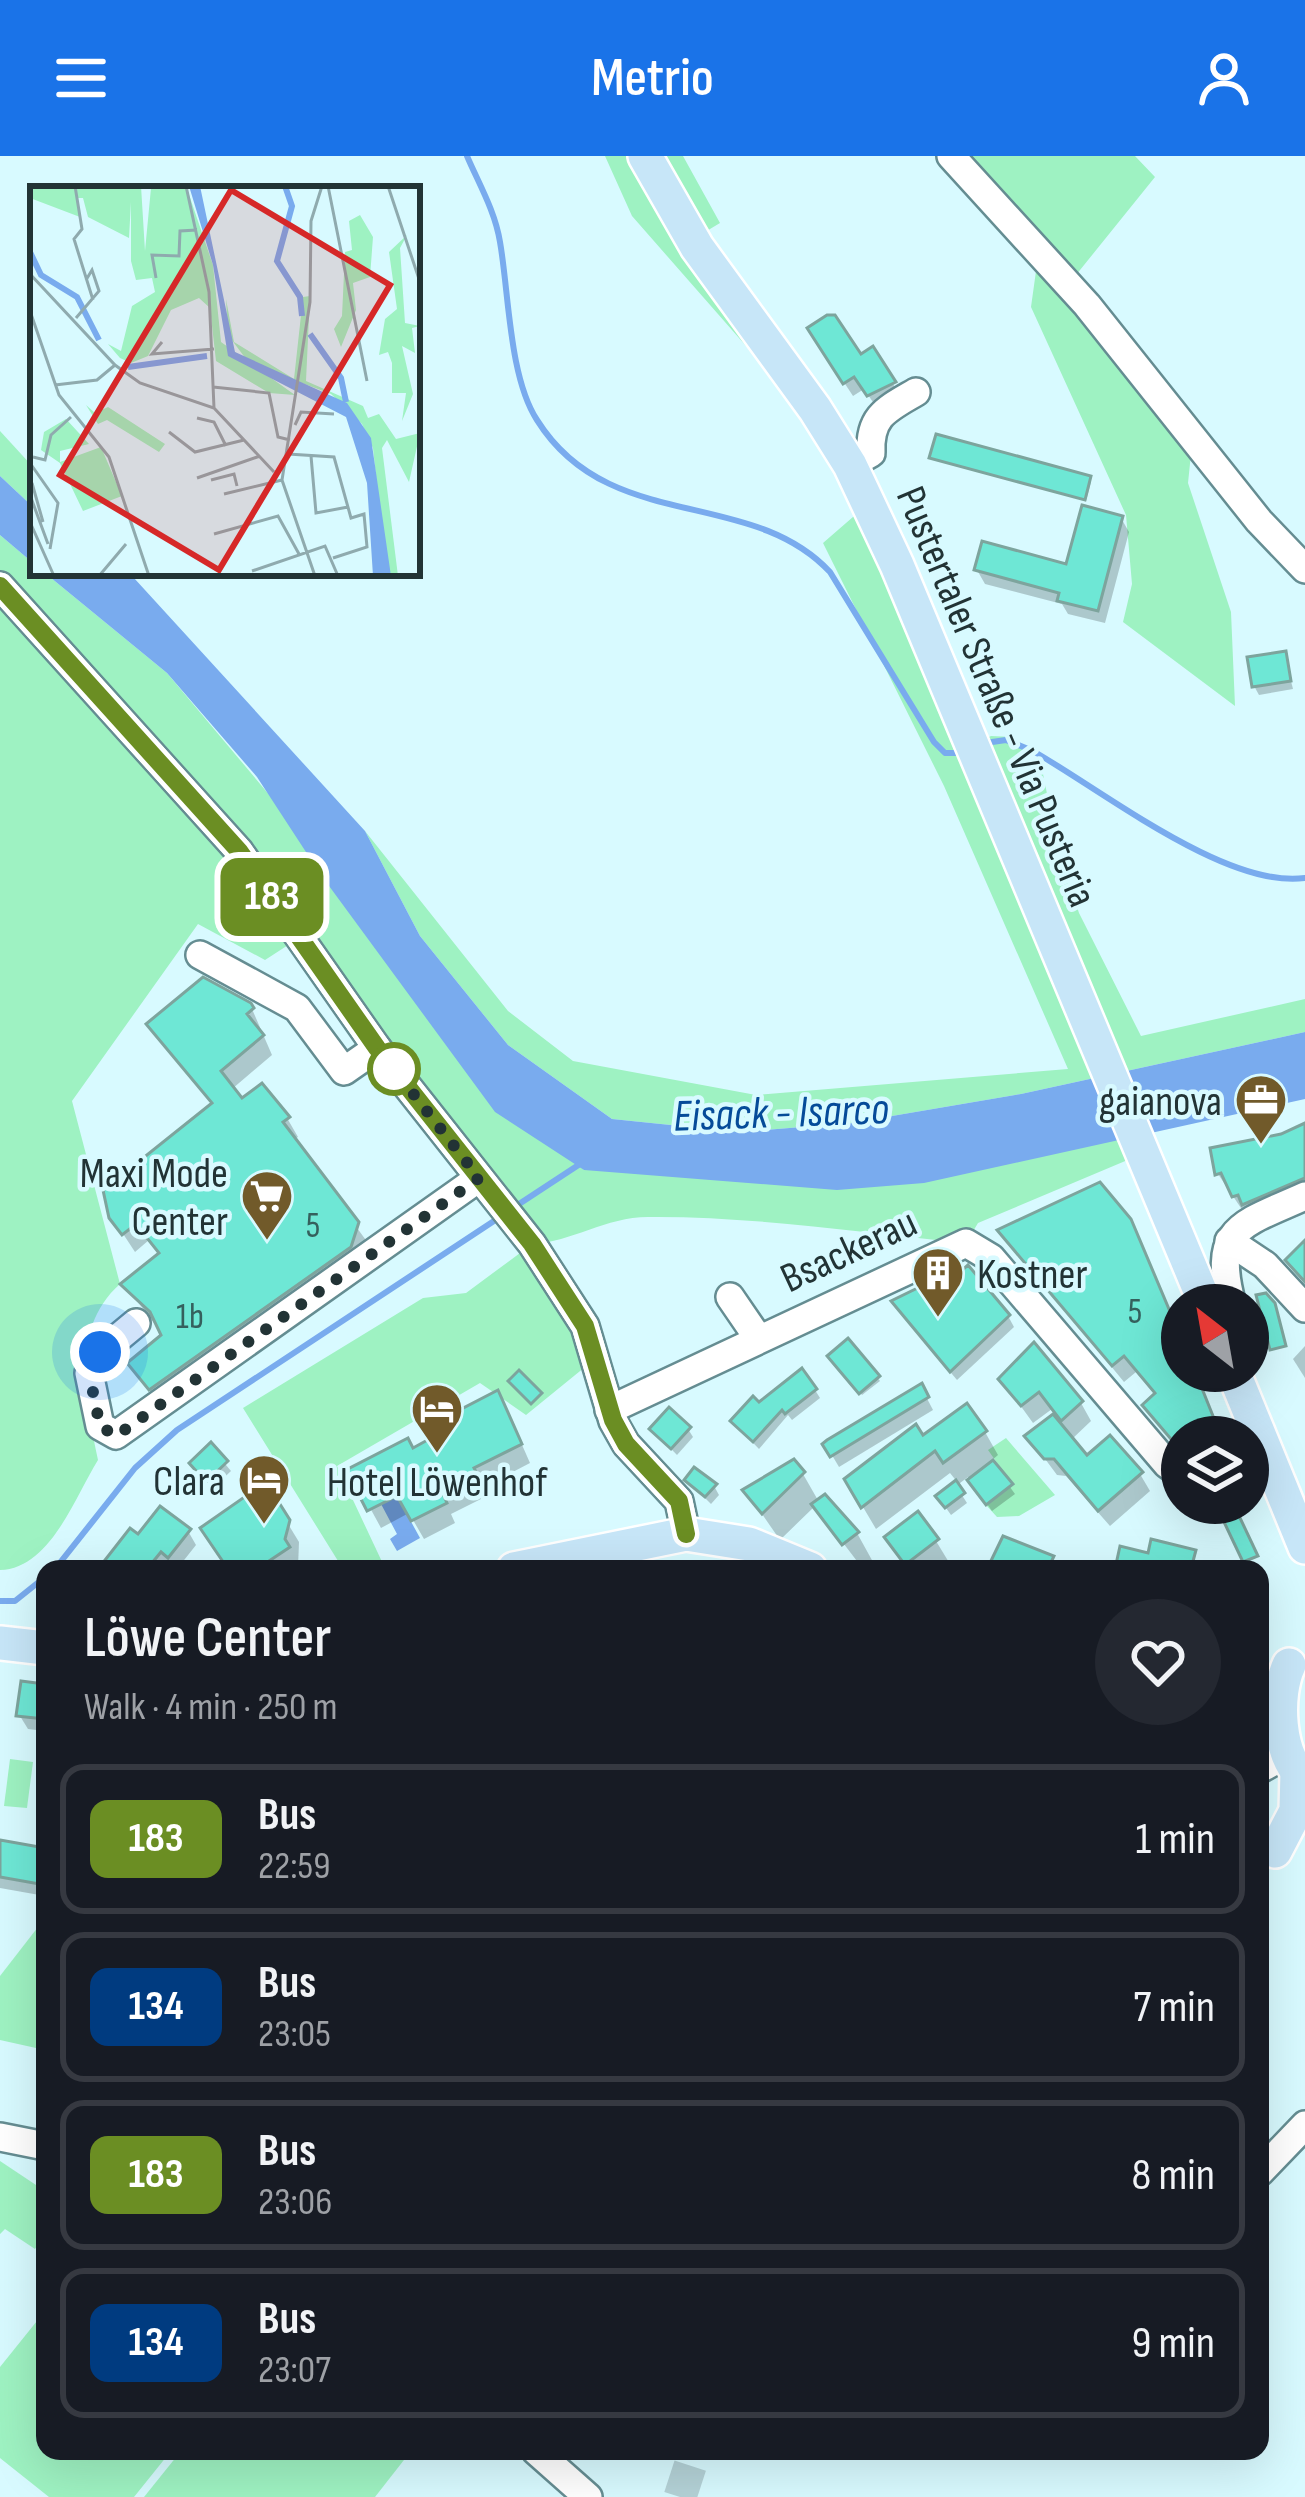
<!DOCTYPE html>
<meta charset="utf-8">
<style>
:root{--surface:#171b24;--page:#242831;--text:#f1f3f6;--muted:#9ea1a6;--line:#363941;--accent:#1a73e8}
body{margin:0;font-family:"Sofia Sans Condensed",sans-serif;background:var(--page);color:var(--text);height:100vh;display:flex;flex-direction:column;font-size:45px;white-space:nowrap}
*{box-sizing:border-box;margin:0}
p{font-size:39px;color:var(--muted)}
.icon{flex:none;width:66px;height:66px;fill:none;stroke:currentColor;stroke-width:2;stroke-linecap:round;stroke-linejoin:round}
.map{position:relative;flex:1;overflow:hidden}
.sheet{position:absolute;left:36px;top:1404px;width:1233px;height:900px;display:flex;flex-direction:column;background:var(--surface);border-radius:24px;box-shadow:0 12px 48px #0002}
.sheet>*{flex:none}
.badge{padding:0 24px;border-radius:18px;font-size:42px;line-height:78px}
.needle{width:78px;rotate:329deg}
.tools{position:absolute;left:1161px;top:1128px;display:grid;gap:24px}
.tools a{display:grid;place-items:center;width:108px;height:108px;border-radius:50%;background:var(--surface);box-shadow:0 12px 48px #0002;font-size:60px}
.you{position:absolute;width:60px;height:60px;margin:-30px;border:9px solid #fff;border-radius:50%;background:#1a73e8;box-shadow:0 0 0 18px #1a73e833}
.map>.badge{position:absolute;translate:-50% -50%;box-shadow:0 0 0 6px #fff}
.round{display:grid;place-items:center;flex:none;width:126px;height:126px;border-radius:63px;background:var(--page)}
.head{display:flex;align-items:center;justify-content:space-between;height:204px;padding:0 48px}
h1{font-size:57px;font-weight:600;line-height:90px}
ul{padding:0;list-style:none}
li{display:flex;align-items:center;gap:36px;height:150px;margin:0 24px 18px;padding:0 24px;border:6px solid var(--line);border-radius:24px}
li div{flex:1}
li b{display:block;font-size:45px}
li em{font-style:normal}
li .badge{min-width:132px;font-weight:700;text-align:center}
header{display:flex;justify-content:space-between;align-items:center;height:156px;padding:0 48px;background:var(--accent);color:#fff;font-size:54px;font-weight:600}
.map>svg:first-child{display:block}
.green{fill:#9ef2c2}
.water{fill:#79abee}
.shadow{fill:#0003}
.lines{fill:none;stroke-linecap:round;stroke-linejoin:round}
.stream{stroke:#79abee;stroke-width:6}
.building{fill:#6ee7d5;stroke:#7da49d;stroke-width:3}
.major-tunnel{stroke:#b4d2d7;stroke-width:33;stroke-dasharray:33 16;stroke-linecap:butt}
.minor-casing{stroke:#658d92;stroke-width:32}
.major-casing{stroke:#fff;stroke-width:38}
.minor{stroke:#fff;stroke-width:27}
.major{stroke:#c7e6f8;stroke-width:33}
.line-casing{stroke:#fff;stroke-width:27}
.line{stroke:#6b8e23;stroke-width:18}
.walk{stroke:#223335;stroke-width:12;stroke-dasharray:0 21.6}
.stop-dot{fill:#fff;stroke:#6b8e23;stroke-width:6}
.labels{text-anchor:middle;stroke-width:9;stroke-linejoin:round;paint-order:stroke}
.number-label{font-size:36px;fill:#35605d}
.street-label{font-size:42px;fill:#223335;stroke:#d8faff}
.poi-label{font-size:42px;fill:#223335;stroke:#d8faff;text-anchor:end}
.water-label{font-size:45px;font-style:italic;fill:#054b99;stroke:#d8faff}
.inset-river{fill:none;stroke:#79abee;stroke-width:6}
.inset-road{fill:none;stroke:#8faaae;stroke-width:3}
.view{fill:#d62828;fill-opacity:0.15;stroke:#d62828;stroke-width:6}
.inset-edge{fill:none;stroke:#223335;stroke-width:6}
</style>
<header><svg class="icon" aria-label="menu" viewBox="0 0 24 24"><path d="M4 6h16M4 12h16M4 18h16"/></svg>Metrio<svg class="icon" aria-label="person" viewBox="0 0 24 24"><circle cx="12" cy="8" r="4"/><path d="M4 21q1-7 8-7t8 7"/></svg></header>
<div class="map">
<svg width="1305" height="2341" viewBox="0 0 1305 2341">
<rect width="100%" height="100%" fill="#d8faff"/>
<!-- green -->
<g class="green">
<path d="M605,0H683L720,67L685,88L767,214L632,60Z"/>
<path d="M945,0H1135L1155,21L1076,119L1194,269L1188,327L1231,456L1235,550L1123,466L1132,428L1126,359L1031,151L1037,108Z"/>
<path d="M0,275L33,311V351L0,320Z"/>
<path d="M861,354L973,589L991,580L1013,581L1043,618L1058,692L1079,757L1141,880L1305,843V876L1021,938L851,967L739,976L612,963L508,889L420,780L365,675L508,855L573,905L756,939L1068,913L944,630L823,387Z"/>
<path d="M0,379L33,407V417H45L167,517L584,1014L1081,990L1121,982L1130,1003L978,1067L966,1087C862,1077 753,1060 648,1061C606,1061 572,1086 532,1088L299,782L265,804L198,768L72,945L120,1128C69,1173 86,1246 98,1304C75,1341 50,1413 0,1414Z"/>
<path d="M520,1097L567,1162L585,1211L526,1259L480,1227L337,1310L384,1410L343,1413L243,1252L423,1142L466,1137Z"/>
<path d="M1006,1282L1055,1339L1019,1360L997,1361L986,1349L1012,1328L988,1294Z"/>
<path d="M10,1603L33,1606L27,1652L4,1650Z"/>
<path d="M45,1762V1894L0,1884V1820Z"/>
<path d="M0,2005L45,2035V2078L35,2093L5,2073L0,2078Z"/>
<path d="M45,2155V2295H171L134,2341H49L0,2302V2211Z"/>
<path d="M181,2295H411L375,2341H144Z"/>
</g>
<!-- water -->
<g class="water">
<path d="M0,320L33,351V407L0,379Z"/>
<path d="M45,417H121L134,422L365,675L420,780L508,889L612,963L739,976L851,967L1021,938L1305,876V943L924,1027L837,1034L584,1014L495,956L321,719L257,621L167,517Z"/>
<path d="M397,1340L420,1382L397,1395L390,1383L397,1378L381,1348Z"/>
</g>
<!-- shadow -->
<g class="shadow">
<path d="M818,187L860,202L872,194L901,241L877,252L864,233L853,240Z"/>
<path d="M933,302L1089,322L1091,326L1086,345Z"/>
<path d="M1121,362L1129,376L1105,467L1068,458L1062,448L985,428L977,414L1068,412Z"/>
<path d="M1284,498L1293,533L1259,539L1254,530Z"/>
<path d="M252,853L272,899L232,933L242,946L287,962L298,981L293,984L368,1087L161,1250L131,1207L164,1180L124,1128L161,1099L149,1084L135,1096L112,1061L213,950L150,869Z"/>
<path d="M1305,971V1044L1245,1058L1218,1018Z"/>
<path d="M1001,1076L1182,1186V1215H1194L1221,1281H1182V1297L1146,1250L1156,1240L1136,1216L1124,1226Z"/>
<path d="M942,1135L1008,1160L1014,1171L957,1224L900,1156Z"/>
<path d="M848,1186L880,1225L862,1239L831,1201Z"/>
<path d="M1305,1190V1222L1293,1203Z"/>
<path d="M1002,1224L1081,1247L1091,1265L1071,1284L1087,1303L1140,1318L1150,1335L1110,1370L1066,1320L1057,1319L1028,1280L1056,1259L1052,1253L1033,1267Z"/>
<path d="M921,1231L933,1254L839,1311L826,1289Z"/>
<path d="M815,1234L820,1242L792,1264L788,1259L759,1293L733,1266L759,1250Z"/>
<path d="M508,1257L530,1307L482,1332L487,1340L451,1358L455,1367L424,1383L409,1357L381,1372L350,1315L412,1295L457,1271Z"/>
<path d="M652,1273H688L693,1281L677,1299Z"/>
<path d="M985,1276L998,1299L991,1305L1015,1338L992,1355L968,1321L956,1330L967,1347L951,1359L944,1349L958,1327L950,1317L876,1373L847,1324L922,1284Z"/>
<path d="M211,1291L231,1315L213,1332L197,1316Z"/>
<path d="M803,1318L819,1346L857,1377L873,1406L863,1413L815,1350L780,1384L746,1335Z"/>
<path d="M687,1324L714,1330L719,1339L711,1348Z"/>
<path d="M265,1330L299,1386L298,1411L226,1413L204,1373Z"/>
<path d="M188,1375L196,1389L177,1413L169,1407L165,1413H102L138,1382Z"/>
<path d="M888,1382L936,1385L953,1413H907Z"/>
<path d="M45,1531V1575L28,1573L20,1560Z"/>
<path d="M0,1686L45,1694V1740L0,1732Z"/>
</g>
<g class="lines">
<!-- stream -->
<g class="stream">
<path d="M467,0C479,28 495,55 500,86C509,137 509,221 537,264C609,379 750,330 830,416L934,586L945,597H962"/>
<path d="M985,587L1006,584L1033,595C1103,635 1227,733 1305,722"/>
<path d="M516,1050L580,1008"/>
<path d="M55,1413L135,1312L177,1274L500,1061"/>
<path d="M0,1445H15L45,1421"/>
</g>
</g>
<!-- building -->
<g class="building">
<path d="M827,159H835L861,198L873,190L896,226L867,240L854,221L843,228L807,172Z"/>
<path d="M936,278L1091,320L1085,344L929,302Z"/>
<path d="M1082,349L1123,360L1098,455L1057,445L1059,437L974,414L982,385L1066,408Z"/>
<path d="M1286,495L1291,525L1252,531L1247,501Z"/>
<path d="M203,821L251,847L254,852L247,858L264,879L221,915L242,942L262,927L290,961L283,966L359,1066L351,1091L149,1234L127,1207L161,1179L150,1156L120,1128L159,1097L136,1068L122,1079L109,1062L103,1034L212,947L146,868Z"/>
<path d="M1305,967V1022L1242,1049L1238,1039L1232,1041L1221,1017L1215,1019L1210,992L1281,978Z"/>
<path d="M1100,1026L1131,1063L1182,1184V1215H1195L1219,1275L1212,1281H1182V1296L1142,1249L1155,1237L1124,1200L1112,1210L997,1074Z"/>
<path d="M1305,1084V1126L1285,1104Z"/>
<path d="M968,1109L1010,1159L950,1216L891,1145L936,1123L943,1131Z"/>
<path d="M1266,1137L1275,1147L1286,1190L1270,1194L1256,1139Z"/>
<path d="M848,1182L880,1220L859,1238L827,1200Z"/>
<path d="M1034,1186L1083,1245L1061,1265L1039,1236L1021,1250L998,1223Z"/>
<path d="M802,1212L817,1233L785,1258L782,1254L753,1286L730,1265L753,1240L759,1246Z"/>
<path d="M519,1214L542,1237L531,1248L508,1225Z"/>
<path d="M922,1227L929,1241L830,1301L822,1288L827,1284Z"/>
<path d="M498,1234L522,1288L474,1312L478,1320L443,1338L447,1347L411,1365L397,1340L367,1355L346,1314L408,1282L413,1292L453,1270L448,1260Z"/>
<path d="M967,1247L987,1275L943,1307L935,1295L861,1352L844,1323L916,1268L923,1279Z"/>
<path d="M669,1251L691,1271L671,1293L649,1273Z"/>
<path d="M1053,1258L1087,1299L1110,1279L1143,1316L1098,1355L1054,1303H1044L1024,1280Z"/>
<path d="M211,1286L228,1305L206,1326L189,1307Z"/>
<path d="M794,1303L805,1316L762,1358L742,1334Z"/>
<path d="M993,1304L1013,1328L986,1349L967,1324Z"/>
<path d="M694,1311L717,1328L705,1341L684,1324Z"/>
<path d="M956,1324L965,1337L945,1352L935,1340Z"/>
<path d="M266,1326L290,1364L285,1383L290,1391L257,1413H228L200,1372Z"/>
<path d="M825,1338L859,1376L842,1389L811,1348Z"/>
<path d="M1215,1347H1233L1258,1400L1243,1406Z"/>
<path d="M160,1350L191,1373L168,1402L161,1396L147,1413H98L130,1372L138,1378Z"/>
<path d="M918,1355L939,1383L905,1409L884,1381Z"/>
<path d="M1003,1380L1054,1400L1048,1413H987Z"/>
<path d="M1151,1383L1196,1394L1191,1413H1115L1120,1390L1148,1397Z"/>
<path d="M21,1525L45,1528V1563L16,1560Z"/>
<path d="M0,1684L45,1692V1729L0,1721Z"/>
</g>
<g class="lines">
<!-- major-tunnel -->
<path class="major-tunnel" d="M680,2341L695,2295"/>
<!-- minor casing -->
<g class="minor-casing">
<g id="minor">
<path d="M951,0L1087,149L1259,365L1305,413"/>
<path d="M850,309L871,297C869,260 887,253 916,236"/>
<path d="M0,430L239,695L377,892L532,1088L585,1170L613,1265L626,1288L679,1345L686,1378"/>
<path d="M200,799L297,852L344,915L377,892"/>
<path d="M1229,1085L1265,1109L1305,1152"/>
<path d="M730,1141L754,1176L752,1186"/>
<path d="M1232,1149C1211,1071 1241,1069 1305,1040"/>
<path d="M136,1167L101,1196L89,1217L100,1270L116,1279L479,1022"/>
<path d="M609,1254L966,1087L991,1102L1167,1308L1182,1319"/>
<path d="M1260,1613L1287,1598"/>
<path d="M0,1981L45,1990"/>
<path d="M1260,2016L1305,1969"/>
<path d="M536,2295L588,2341"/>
</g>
</g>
<!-- major casing -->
<g class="major-casing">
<g id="major">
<path d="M645,0L697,91L815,253L850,309L897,409L1206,1149"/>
<path d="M1233,1215L1305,1391"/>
<path d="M514,1413L686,1378L749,1388L810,1413"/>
<path d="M0,1487L45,1492"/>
<path d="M1289,1509C1275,1539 1277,1600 1305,1623"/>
<path d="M1275,1695L1296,1655L1297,1616"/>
</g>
</g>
<!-- minor -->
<use href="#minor" class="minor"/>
<!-- major -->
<use href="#major" class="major"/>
</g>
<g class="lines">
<!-- line casing -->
<g class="line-casing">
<path id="line" d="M0,430L239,695L377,892L532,1088L585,1170L613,1264L626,1288L679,1345L686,1378"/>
</g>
<!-- line -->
<use href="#line" class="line"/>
<!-- walk -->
<path class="walk" d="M100,1196L89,1217L100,1270L116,1280L479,1022L394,913"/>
</g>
<!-- icons -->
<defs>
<g id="office-pin" transform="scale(2.7)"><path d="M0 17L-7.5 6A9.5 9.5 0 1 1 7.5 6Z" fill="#715a2a" stroke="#d8faff"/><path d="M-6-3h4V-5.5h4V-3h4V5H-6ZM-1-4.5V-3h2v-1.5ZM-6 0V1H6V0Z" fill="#fff"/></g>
<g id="supermarket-pin" transform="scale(2.7)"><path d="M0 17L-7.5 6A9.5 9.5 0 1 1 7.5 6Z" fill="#715a2a" stroke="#d8faff"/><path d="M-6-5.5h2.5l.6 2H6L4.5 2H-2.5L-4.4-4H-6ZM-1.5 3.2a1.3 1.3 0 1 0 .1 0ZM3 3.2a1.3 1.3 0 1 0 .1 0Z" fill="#fff"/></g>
<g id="building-pin" transform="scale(2.7)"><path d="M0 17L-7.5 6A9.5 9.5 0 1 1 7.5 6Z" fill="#715a2a" stroke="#d8faff"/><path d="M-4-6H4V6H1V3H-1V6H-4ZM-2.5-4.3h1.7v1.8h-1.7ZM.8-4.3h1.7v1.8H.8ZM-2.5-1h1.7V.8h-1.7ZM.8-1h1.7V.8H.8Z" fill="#fff"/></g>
<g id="hotel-pin" transform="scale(2.7)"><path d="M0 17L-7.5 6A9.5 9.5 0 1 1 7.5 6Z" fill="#715a2a" stroke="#d8faff"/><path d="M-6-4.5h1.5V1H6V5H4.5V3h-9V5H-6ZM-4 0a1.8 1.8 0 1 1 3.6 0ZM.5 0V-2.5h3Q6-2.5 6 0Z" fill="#fff"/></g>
</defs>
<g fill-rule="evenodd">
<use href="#office-pin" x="1261" y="944"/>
<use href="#supermarket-pin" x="267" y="1040"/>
<use href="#building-pin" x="938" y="1117"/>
<use href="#hotel-pin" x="437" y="1253"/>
<use href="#hotel-pin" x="264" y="1324"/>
</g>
<!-- markers -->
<circle class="stop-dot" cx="394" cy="913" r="24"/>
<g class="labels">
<!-- number labels -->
<g class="number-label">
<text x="313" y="1081">5</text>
<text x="1135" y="1167">5</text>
<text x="190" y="1172">1b</text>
</g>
<!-- street labels -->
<g class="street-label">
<text transform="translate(998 540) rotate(67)" y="15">Pustertaler Straße - Via Pusteria</text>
<text transform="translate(848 1093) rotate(-25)" y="15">Bsackerau</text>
</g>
<!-- poi labels -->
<g class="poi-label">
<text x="1222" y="959">gaianova</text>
<text x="228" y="1031">Maxi Mode<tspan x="228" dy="48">Center</tspan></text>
<text x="977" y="1132" text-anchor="start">Kostner</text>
<text x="225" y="1339">Clara</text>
<text x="437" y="1340" text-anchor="middle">Hotel Löwenhof</text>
</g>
<!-- water labels -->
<g class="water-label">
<text transform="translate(781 955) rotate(-2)" y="16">Eisack - Isarco</text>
</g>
</g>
<!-- overview -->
<g transform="translate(30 30)">
<rect width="390" height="390" fill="#d8faff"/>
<path d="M0,0H111L115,65L121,2L156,0L183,79L191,156L265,209L239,207L186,175L180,122L169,112L141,124L118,170L101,177L90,172L78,158L91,165L102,120L125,106L122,92L106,94L101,75V16L99,52L58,31L53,12H47L50,31L0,12ZM330,29L343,51L340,91L323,97L326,124L311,161L304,143L312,130L315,66L322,64L319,35ZM377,49L370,62L375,137L390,140L382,142L385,167L372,160L383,208L372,235L376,207H362V177L358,166L349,169L355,133L367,123L359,66ZM280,110L276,195L333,220L338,232L349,228L366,253L390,247L379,296L357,254L352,262L368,390H361L353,358L343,262L332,238L301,208L219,177L198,149L196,113L204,156L264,193L273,111ZM56,219L65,227L78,221L135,258L129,266L77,234L68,238ZM36,233L59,258L30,265V276L71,261L92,310L53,325L30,277L11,264L14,246Z" fill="#9ef2c2"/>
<path d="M159,0H170L205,166L317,217L341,252L361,390H343L337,297L316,231L198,170L183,79Z" fill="#79abee"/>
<path class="inset-river" d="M255,0L262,20L247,75L270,111L272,130M0,66L11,89L47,111L69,154M280,148L311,192L316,216M98,181L177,170"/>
<path class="inset-road" d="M45,0L52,43L44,53L63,114M156,0L179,106L184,222M298,0L337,195M358,0L390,96M0,88L85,179L110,197L184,222L244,286M126,92L122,69L149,70L150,45L167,44M0,125L29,209L79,271L119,390M46,132L69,105L62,84L56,94M132,156L122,168L184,163M25,199L67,194L85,179M183,201L239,207L248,251L260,254M167,232L184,236L196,260M265,239L271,226L304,228M139,246L165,266L214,254M258,268L304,271L321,332L334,328L337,361L303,372M281,270L286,327L318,321M3,271L15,274L21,249L41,231M0,277L28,317L20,363M167,292L230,270M181,294L204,288L207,300M2,297L13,336M194,308L252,294M0,309L18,358M0,336L24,390M184,348L248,330L269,368M222,385L295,360L308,390M69,390L96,358M285,390L252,294L280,116L281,35L292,0"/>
<path class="view" d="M201,4L360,99L189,384L30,289Z"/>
<rect width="390" height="390" class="inset-edge"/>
</g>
</svg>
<div class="tools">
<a><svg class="needle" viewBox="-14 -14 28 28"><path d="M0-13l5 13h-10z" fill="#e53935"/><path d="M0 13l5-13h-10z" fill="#9ea1a6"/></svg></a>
<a><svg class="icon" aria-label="layers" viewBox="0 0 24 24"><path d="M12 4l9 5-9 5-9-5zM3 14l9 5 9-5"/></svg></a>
</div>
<div class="you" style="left:100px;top:1196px"></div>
<b class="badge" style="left:272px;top:741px;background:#6b8e23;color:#fff">183</b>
<section class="sheet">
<div class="head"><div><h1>Löwe Center</h1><p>Walk · 4 min · 250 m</p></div><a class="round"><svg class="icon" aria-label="heart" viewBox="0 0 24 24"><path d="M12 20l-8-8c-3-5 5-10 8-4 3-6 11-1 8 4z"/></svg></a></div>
<ul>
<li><span class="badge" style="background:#6b8e23;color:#fff">183</span><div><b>Bus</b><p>22:59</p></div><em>1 min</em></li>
<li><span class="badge" style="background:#003b80;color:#fff">134</span><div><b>Bus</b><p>23:05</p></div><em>7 min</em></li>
<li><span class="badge" style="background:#6b8e23;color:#fff">183</span><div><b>Bus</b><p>23:06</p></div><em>8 min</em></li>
<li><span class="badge" style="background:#003b80;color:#fff">134</span><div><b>Bus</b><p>23:07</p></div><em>9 min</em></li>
</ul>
</section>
</div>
